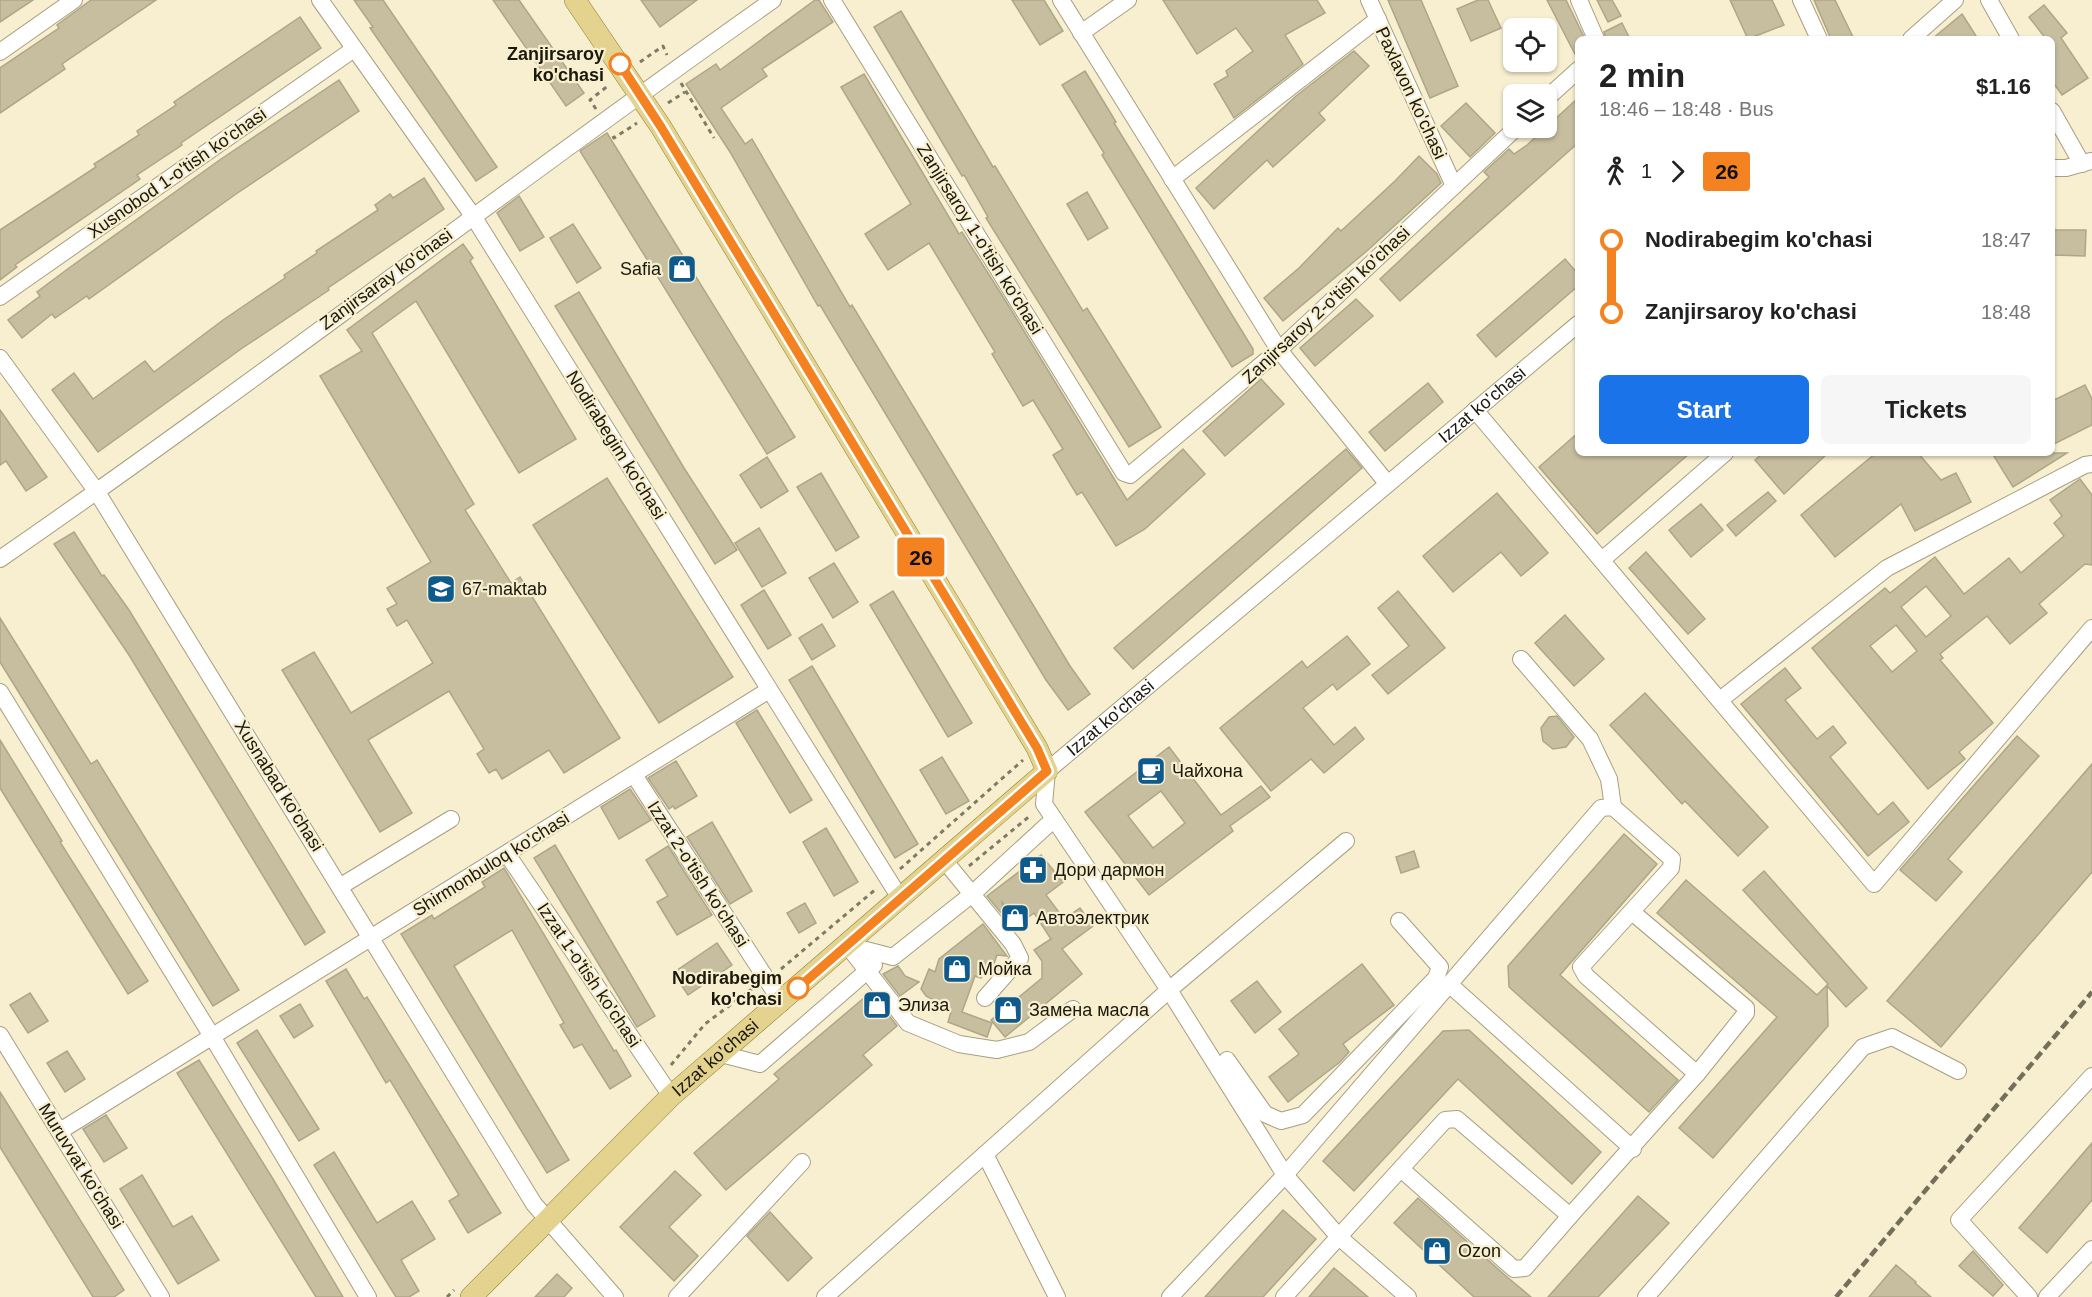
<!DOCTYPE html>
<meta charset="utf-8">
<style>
:root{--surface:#fff;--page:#f6f6f6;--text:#222;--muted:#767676;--accent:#1a73e8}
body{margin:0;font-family:Helvetica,sans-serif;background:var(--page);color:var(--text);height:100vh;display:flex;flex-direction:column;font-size:22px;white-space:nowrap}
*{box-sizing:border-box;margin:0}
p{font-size:20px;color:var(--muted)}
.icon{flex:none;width:33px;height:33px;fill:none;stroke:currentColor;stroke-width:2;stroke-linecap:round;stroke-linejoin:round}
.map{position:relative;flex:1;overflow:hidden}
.side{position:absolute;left:1575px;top:36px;width:480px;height:420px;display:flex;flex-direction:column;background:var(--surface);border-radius:9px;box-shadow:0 2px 4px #0004}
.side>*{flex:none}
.badge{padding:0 12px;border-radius:4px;font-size:21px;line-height:39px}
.buttons{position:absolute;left:1503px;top:18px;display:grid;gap:12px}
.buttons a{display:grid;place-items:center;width:54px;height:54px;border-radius:9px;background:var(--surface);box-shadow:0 2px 4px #0004;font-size:30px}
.map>.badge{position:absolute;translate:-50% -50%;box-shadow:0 0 0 3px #fff}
.legs{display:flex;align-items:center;gap:9px;height:66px;padding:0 24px;font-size:20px}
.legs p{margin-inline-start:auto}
.head{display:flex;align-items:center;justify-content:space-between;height:102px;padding:0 24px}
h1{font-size:33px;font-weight:800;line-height:45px}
.primary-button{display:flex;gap:12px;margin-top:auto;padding:12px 24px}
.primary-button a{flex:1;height:69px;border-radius:9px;background:var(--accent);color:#fff;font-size:24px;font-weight:800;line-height:69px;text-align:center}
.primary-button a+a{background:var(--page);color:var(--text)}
ul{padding:0 24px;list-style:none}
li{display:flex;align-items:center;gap:21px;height:72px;font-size:22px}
li i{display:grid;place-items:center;width:9px;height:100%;margin:0 8px;background:currentColor}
li i::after{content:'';width:15px;height:15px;margin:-8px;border:4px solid;border-radius:50%;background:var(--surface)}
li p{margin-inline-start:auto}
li:first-child i{background:linear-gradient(#0000 50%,currentColor 0)}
li:last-child i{background:linear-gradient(currentColor 50%,#0000 0)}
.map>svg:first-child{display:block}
.building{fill:#c6be9f;stroke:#aea688;stroke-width:1.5;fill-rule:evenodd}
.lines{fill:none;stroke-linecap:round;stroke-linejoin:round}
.minor-casing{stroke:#a79f81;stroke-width:18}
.major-casing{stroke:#917e30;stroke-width:22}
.path{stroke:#7f7a65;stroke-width:3;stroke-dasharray:4.5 4.5;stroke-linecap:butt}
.minor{stroke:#fff;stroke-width:16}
.major{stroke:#e3d38f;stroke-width:21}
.rail{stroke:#746f5b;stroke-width:4.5;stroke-dasharray:9 4.5;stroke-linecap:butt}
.line-1-casing{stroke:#fff;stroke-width:14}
.line-1{stroke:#f58220;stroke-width:9}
.stop-1-dot{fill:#fff;stroke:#f58220;stroke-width:3}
.labels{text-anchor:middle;stroke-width:4.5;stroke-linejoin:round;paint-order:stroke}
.stop-label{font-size:18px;font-weight:bold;fill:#1b180c;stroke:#f7efcf;text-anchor:end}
.street-label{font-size:18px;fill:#1b180c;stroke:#f7efcf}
.poi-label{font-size:18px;fill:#1b180c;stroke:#f7efcf;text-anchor:start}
</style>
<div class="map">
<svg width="2092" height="1297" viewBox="0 0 2092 1297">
<rect width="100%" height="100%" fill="#f7efcf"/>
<!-- building -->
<g class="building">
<path d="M0,0H33L0,22Z"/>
<path d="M91,0H156L62,64L65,69L0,113V68L59,28L57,25Z"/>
<path d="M354,0H383L497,167L476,181L370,28L373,27Z"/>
<path d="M493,0H519L584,93L566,106Z"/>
<path d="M641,0H697L660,27Z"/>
<path d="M815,0H819L833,22L762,69L767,76L721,108L745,144L752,139L850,307L852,305L1070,666L1090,694L1068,710L1046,680L820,305L818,306L730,152L686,84L716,64L720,70Z"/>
<path d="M1012,0H1044L1063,31L1040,45Z"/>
<path d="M1163,0H1317L1325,13L1285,35L1303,64L1234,118L1214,84L1228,76L1226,71L1253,51L1236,28L1197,54Z"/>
<path d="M1388,0H1421L1458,86L1430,98Z"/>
<path d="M1478,0H1488L1501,28L1471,41L1457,9Z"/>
<path d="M1547,0H1566L1585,39H1578V60Z"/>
<path d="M1597,0H1612L1621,16L1608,22Z"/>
<path d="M1730,0H1772L1784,25L1748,39Z"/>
<path d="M1814,0H1835L1854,39H1831Z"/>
<path d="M2044,5L2067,33L2061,38L2088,78L2062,95L2052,81V39H2046L2029,17Z"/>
<path d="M901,11L993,167L995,166L1083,311L1087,308L1161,427L1129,447L986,218L988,217L964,175L962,176L874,27Z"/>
<path d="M1962,14L1978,39H1932Z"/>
<path d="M300,17L321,48L181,143L182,145L137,175L140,179L15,265L17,267L0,280V230L96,167L94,164L139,135L137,131L176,105L174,102Z"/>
<path d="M1622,23L1630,39H1606L1604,32Z"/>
<path d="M1354,51L1369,66L1319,113L1325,120L1273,167L1267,160L1214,209L1196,188L1296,96Z"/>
<path d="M1085,71L1116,122L1114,123L1253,349V354L1232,367L1102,155L1104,153L1062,85Z"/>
<path d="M864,74L959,234L962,232L1005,300L1127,500L1183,449L1205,474L1145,529L1116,546L1082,492L1077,495L1053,455L1063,449L1033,400L1023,406L992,354L995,352L929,243L888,270L865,234L911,204L841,87Z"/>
<path d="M339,80L359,111L236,194L89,299L87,296L55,318L52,314L22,338L8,320L40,296L37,292L69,268L221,159Z"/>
<path d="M1578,98V143L1400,301L1380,279L1489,177L1484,172L1509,149L1514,154L1527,145Z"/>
<path d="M1466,103L1495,133L1470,157L1441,126Z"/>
<path d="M607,133L795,437L767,454L580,151Z"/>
<path d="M1419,156L1437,174L1441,183L1368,250L1283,321L1264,298L1299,268L1338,228L1341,231L1395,181Z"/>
<path d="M424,178L444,209L328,288L329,290L241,349L98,452L52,390L74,373L93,399L145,361L154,372L223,320L285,278L284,275L317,253L316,251L378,210L375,205L390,194L393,198Z"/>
<path d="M1087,192L1108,228L1088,240L1067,204Z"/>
<path d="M519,196L544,237L520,251L497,213Z"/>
<path d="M573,224L601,268L577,283L550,238Z"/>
<path d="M2052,230H2086L2085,256L2052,255Z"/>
<path d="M463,244L473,258L470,261L576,439L519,473L416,301L372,333L474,504L465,510L511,583L520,577L620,738L564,773L549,750L502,779L496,769L489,773L477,754L484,749L449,691L368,740L412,813L380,832L282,670L314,652L351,713L433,663L407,620L397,626L387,609L397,604L387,588L431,562L320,376L362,351L347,330Z"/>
<path d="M1565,259L1578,274V286L1496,357L1477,335Z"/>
<path d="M579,292L684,468L737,550L715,564L555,306Z"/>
<path d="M1356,299L1373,316L1315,366L1300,348Z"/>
<path d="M1261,379L1284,404L1225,456L1203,431Z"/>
<path d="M1428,383L1443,402L1385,451L1369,432Z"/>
<path d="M2085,385L2092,399V425L2052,445V401Z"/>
<path d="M0,410L47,477L26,491L6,461L0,465Z"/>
<path d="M1578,433V453H1690L1597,534L1539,467Z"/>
<path d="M1346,449L1362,468L1133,669L1114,648Z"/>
<path d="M1763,453H1828L1784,494L1755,460Z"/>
<path d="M1876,453H1918L1941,480L1956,473L1971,502L1915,531L1901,504L1835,557L1801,515Z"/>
<path d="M1992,453H2067L2013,487Z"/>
<path d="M767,457L788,491L761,508L740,475Z"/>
<path d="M821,473L859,537L836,551L797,487Z"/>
<path d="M607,478L733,677L659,723L533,525Z"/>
<path d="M2080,479L2092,495V565L2085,564L2039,604L2047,613L2010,644L1987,616L1940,654L1943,658L1940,660L1993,723L1959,752L1965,759L1928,789L1812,648L1885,588L1890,593L1935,557L1964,594L2009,558L2021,573L2064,536L2054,523L2062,516L2050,500ZM1926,586L1951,616L1926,637L1901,607ZM1896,625L1917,651L1892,672L1870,646Z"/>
<path d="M1768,492L1776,501L1736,536L1727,525Z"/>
<path d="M1497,493L1548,553L1521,576L1501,552L1453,592L1423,556Z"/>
<path d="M1701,504L1723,530L1691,557L1669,530Z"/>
<path d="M759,528L786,573L762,587L735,543Z"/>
<path d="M74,532L102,576L104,575L129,610L325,932L305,945L129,655L54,544Z"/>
<path d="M1646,552L1705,619L1688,634L1629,568Z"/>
<path d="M834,563L858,602L833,618L809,578Z"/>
<path d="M764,590L791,635L768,649L741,605Z"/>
<path d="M893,591L972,723L948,737L870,605Z"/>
<path d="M1398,591L1445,648L1388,694L1372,675L1409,646L1378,608Z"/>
<path d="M1565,615L1604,659L1574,686L1535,643Z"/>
<path d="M0,618L91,764L97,760L239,990L213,1006L0,662Z"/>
<path d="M822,624L835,646L812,660L799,638Z"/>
<path d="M1347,636L1370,664L1337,690L1333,684L1303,708L1334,745L1355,727L1364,739L1324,773L1311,759L1271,791L1220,728L1302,661L1307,668Z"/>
<path d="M812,666L918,844L895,858L789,680Z"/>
<path d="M1785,668L1801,688L1785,700L1817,739L1833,726L1846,743L1830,757L1878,815L1893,802L1909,822L1868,856L1741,704Z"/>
<path d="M1645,693L1768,827L1738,856L1685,801L1682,804L1610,725Z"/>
<path d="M757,710L812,800L790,813L736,723Z"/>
<path d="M1557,716L1574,737L1566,747L1553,749L1543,741L1541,728L1549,717Z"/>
<path d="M2017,736L2039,756L1948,859L1962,872L1936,901L1900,870Z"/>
<path d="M0,740L62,841L60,842L148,981L128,994L0,788Z"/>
<path d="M1169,747L1221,815L1261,786L1270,797L1230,826L1233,831L1149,895L1085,812ZM1161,791L1185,823L1153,848L1128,816Z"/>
<path d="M942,757L969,801L946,814L920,770Z"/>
<path d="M676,761L697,796L675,809L673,806L669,809L648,778Z"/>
<path d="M2092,764V872L1941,1047L1887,1001Z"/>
<path d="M630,789L651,820L619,839L601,807Z"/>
<path d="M712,822L752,891L730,904L687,837Z"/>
<path d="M826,828L858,882L834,896L803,842Z"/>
<path d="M1624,834L1657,864L1560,975L1678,1080L1649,1112L1509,987L1508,966Z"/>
<path d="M555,845L655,1016L637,1027L534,858Z"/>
<path d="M668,846L712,915L677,935L657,902L668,896L646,860Z"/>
<path d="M1414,851L1419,867L1401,873L1396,857Z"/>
<path d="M1041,855L1063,882L1046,895L1064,919L1080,908L1093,926L1062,949L1082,974L1005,1037L991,1020L1042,978V961L1034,950L1051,939L1034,913L1018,925L1002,902L1003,915L987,896Z"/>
<path d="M504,868L614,1051L616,1050L631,1076L610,1089L582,1044L574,1048L560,1025L564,1023L512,930L454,966L569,1160L547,1173L401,934L432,915L434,919L485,887L482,882Z"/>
<path d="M1764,871L1867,988L1846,1007L1827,986L1828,1026L1713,1158L1679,1128L1777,1017L1657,913L1686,880L1817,995L1828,984L1743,890Z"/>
<path d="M805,903L816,923L799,933L787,913Z"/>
<path d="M983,924L1007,956L997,955L992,969L986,967L981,978L975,976L962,1012L992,1023L987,1037L948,1022L951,1012L933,1005L935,1001L926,996L921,989L929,969L935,972L939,959Z"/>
<path d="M717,943L732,965L688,995L673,973Z"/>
<path d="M1362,964L1394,1005L1343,1044L1349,1052L1340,1062L1288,1102L1269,1077L1299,1054L1279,1029Z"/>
<path d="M898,966L905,976L919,982L900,996L883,974Z"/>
<path d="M346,969L364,999L367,997L501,1213L468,1233L449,1201L459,1195L390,1080L386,1083L326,981Z"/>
<path d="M1257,981L1281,1012L1255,1033L1231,1001Z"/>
<path d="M871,992L897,1026L863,1055L872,1065L726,1190L694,1153L779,1079L774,1074Z"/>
<path d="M30,993L48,1021L28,1033L10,1005Z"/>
<path d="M300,1004L313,1026L294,1038L280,1016Z"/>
<path d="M257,1030L319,1129L299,1141L237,1043Z"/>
<path d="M1469,1030L1601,1152L1572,1184L1458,1079L1354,1191L1323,1161L1443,1031Z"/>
<path d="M67,1051L85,1079L65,1092L47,1063Z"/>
<path d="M199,1060L273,1179L343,1297H316L177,1073Z"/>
<path d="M0,1092L124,1290L114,1297H93L0,1147Z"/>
<path d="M106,1115L127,1148L104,1162L83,1129Z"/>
<path d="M2092,1143V1200L2047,1253L2019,1228Z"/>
<path d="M334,1152L377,1223L412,1201L435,1239L401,1260L419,1291L409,1297H396L314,1165Z"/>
<path d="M675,1171L701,1195L669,1227L698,1256L674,1281L620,1227Z"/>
<path d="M142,1175L173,1227L192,1216L219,1260L178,1284L120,1189Z"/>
<path d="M1638,1196L1669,1223L1598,1297H1548Z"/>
<path d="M1418,1198L1507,1277L1531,1297H1474L1394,1223Z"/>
<path d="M1283,1210L1316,1239L1263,1297H1205Z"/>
<path d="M770,1212L812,1258L788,1281L747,1236Z"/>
<path d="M1973,1251L2003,1285L1993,1296L1959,1266Z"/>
<path d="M1896,1265L1916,1282L1915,1283L1931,1297H1869Z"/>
<path d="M1334,1268L1368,1297H1309Z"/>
<path d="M557,1274L572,1288L564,1297H535Z"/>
</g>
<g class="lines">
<!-- minor casing -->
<g class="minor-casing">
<g id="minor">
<path d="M320,0L473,216L900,898"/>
<path d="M832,0L1124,473L1130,475L1279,350L1516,128"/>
<path d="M1061,0L1279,350L1387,483"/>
<path d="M1369,0L1454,186"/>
<path d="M1579,0L1596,39"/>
<path d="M1801,0L1819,39"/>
<path d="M1989,0L2011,39"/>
<path d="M1081,33L1128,0"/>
<path d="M1911,39L1955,0"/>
<path d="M0,52L74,0"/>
<path d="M1546,99L1578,70"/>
<path d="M2052,111L2082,164"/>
<path d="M2052,168H2066L2091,161"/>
<path d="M1172,179L1378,19"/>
<path d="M0,297L354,49"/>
<path d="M0,358L97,492L534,1204L615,1297"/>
<path d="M1475,410L1874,884L2092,628"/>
<path d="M0,559C262,378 513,183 773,0"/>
<path d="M1602,560L1725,453"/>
<path d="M1521,659L1590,739L1609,779L1613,807"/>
<path d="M0,692L213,1038L368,1297"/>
<path d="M1720,700L1887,568L2085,465L2092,464"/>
<path d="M634,775L782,1003"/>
<path d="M507,854L671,1096"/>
<path d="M944,860L1013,944L1020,958L985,998"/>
<path d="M341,886L451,819"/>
<path d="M1632,912L1746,1008V1013L1697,1074"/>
<path d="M847,945L908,1023L959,1044L997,1050L1029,1042L1073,1009"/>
<path d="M847,945L893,957L971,895L1054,819"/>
<path d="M1449,984L1633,1149"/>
<path d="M0,1035L161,1297"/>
<path d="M721,1054L760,1064L874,965"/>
<path d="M1227,1060L1265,1114L1281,1121L1303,1115L1436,978L1440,967L1399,921"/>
<path d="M60,1131L769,690"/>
<path d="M985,1154L1057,1297"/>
<path d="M1401,1169L1514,1269L1525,1268L1570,1216"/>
<path d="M677,1297L802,1162"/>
<path d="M825,1297L1169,990L1346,841"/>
<path d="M1170,1297L1285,1175L1601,808L1613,807L1672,859L1671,868L1581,967L1586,976L1697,1074L1570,1216L1457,1119L1445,1120L1284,1297"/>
<path id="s1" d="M1408,1297L1339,1237L1285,1175L1169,990L1044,804L1047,771L1578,324"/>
<path d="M1646,1297L1863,1047L1892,1037L1958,1071"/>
<path d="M2029,1297L1959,1220L2092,1076"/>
<path d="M2047,1297L2092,1249"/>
</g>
</g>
<!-- major casing -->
<g class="major-casing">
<g id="major">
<path id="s2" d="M471,1297L671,1096L1047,771L1037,748L661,127L575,0"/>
</g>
</g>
<!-- path -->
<g class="path">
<path d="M640,62L663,46L667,55"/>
<path d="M681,83L714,138"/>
<path d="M668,103L685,92"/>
<path d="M596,109L590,100L609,85"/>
<path d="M613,136L614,138L637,123"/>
<path d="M969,866L1031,815"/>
<path d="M900,869L1023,760"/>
<path d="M781,969L876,889"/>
<path d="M671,1065L705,1024L753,988"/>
<path d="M447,1297L454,1290"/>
</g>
<!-- minor -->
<use href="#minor" class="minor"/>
<!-- major -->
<use href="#major" class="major"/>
<!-- rail -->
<path class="rail" d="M1836,1297L2092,992"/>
</g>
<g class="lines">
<!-- line-1 casing -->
<g class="line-1-casing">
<path id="line-1" d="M620,64L661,127L1037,748L1047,771L798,988"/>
</g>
<!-- line-1 -->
<use href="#line-1" class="line-1"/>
</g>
<!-- icons -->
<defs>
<g id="shop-square" transform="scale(1.5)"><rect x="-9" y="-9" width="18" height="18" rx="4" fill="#0f5a8d" stroke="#f7efcf"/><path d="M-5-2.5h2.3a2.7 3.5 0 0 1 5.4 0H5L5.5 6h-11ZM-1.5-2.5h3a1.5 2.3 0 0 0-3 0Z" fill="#fff"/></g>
<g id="school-square" transform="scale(1.5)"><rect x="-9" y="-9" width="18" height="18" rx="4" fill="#0f5a8d" stroke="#f7efcf"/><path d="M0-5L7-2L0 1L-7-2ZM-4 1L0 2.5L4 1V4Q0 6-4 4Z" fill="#fff"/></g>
<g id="cafe-square" transform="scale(1.5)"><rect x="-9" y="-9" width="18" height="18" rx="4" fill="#0f5a8d" stroke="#f7efcf"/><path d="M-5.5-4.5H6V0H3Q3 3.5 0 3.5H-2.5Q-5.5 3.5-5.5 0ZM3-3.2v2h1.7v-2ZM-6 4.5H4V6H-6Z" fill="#fff"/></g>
<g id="pharmacy-square" transform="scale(1.5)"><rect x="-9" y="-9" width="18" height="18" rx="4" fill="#0f5a8d" stroke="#f7efcf"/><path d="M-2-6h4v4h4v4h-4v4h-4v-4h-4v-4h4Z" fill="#fff"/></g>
</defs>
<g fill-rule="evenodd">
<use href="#shop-square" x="682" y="269"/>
<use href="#school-square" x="441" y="589"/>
<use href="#cafe-square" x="1151" y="771"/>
<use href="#pharmacy-square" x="1033" y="870"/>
<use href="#shop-square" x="1015" y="918"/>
<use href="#shop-square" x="957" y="969"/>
<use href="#shop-square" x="877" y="1005"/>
<use href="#shop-square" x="1008" y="1010"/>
<use href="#shop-square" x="1437" y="1251"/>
</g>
<!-- markers -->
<g class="stop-1-dot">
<circle cx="620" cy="64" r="10"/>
<circle cx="798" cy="988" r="10"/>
</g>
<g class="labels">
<!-- stop labels -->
<g class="stop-label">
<text x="604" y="60">Zanjirsaroy<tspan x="604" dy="21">ko'chasi</tspan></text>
<text x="782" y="984">Nodirabegim<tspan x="782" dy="21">ko'chasi</tspan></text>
</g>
<!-- street labels -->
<g class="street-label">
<text transform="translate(1411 93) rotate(65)" y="6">Paxlavon ko'chasi</text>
<text transform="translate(177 173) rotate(-35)" y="6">Xusnobod 1-o'tish ko'chasi</text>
<text transform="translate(980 239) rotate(58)" y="6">Zanjirsaroy 1-o'tish ko'chasi</text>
<text transform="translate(386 279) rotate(-36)" y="6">Zanjirsaray ko'chasi</text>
<text transform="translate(1326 305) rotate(-43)" y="6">Zanjirsaroy 2-o'tish ko'chasi</text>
<text dy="6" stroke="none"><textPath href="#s1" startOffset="1218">Izzat ko'chasi</textPath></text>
<text transform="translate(616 445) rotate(58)" y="6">Nodirabegim ko'chasi</text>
<text dy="6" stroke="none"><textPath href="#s1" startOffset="732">Izzat ko'chasi</textPath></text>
<text transform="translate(279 786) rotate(58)" y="6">Xusnabad ko'chasi</text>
<text transform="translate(491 864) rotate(-32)" y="6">Shirmonbuloq ko'chasi</text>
<text transform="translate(698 874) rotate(57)" y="6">Izzat 2-o'tish ko'chasi</text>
<text transform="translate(589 975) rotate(56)" y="6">Izzat 1-o'tish ko'chasi</text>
<text dy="6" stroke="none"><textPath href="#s2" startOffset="342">Izzat ko'chasi</textPath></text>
<text transform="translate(81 1166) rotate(58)" y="6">Muruvvat ko'chasi</text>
</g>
<!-- poi labels -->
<g class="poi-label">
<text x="661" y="275" text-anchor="end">Safia</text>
<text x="462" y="595">67-maktab</text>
<text x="1172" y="777">Чайхона</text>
<text x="1054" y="876">Дори дармон</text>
<text x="1036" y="924">Автоэлектрик</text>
<text x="978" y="975">Мойка</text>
<text x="898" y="1011">Элиза</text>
<text x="1029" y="1016">Замена масла</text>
<text x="1458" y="1257">Ozon</text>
</g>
</g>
</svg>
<div class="buttons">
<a><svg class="icon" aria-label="locate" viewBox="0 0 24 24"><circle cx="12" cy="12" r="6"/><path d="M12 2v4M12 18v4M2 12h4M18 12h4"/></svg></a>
<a><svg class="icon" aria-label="layers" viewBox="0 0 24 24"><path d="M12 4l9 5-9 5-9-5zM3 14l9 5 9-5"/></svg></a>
</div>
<b class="badge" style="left:921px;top:557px;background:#f58220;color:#111">26</b>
<section class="side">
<div class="head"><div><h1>2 min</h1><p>18:46 – 18:48 · Bus</p></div><b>$1.16</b></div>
<div class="legs"><svg class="icon" aria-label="walk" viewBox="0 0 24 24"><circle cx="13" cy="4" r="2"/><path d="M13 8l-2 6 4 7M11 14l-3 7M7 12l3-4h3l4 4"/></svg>1<svg class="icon" aria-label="forward" viewBox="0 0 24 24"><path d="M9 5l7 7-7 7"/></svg><b class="badge" style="background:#f58220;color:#111">26</b></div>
<ul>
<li><i style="color:#f58220"></i><b>Nodirabegim ko'chasi</b><p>18:47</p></li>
<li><i style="color:#f58220"></i><b>Zanjirsaroy ko'chasi</b><p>18:48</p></li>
</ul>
<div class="primary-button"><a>Start</a><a>Tickets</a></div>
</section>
</div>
